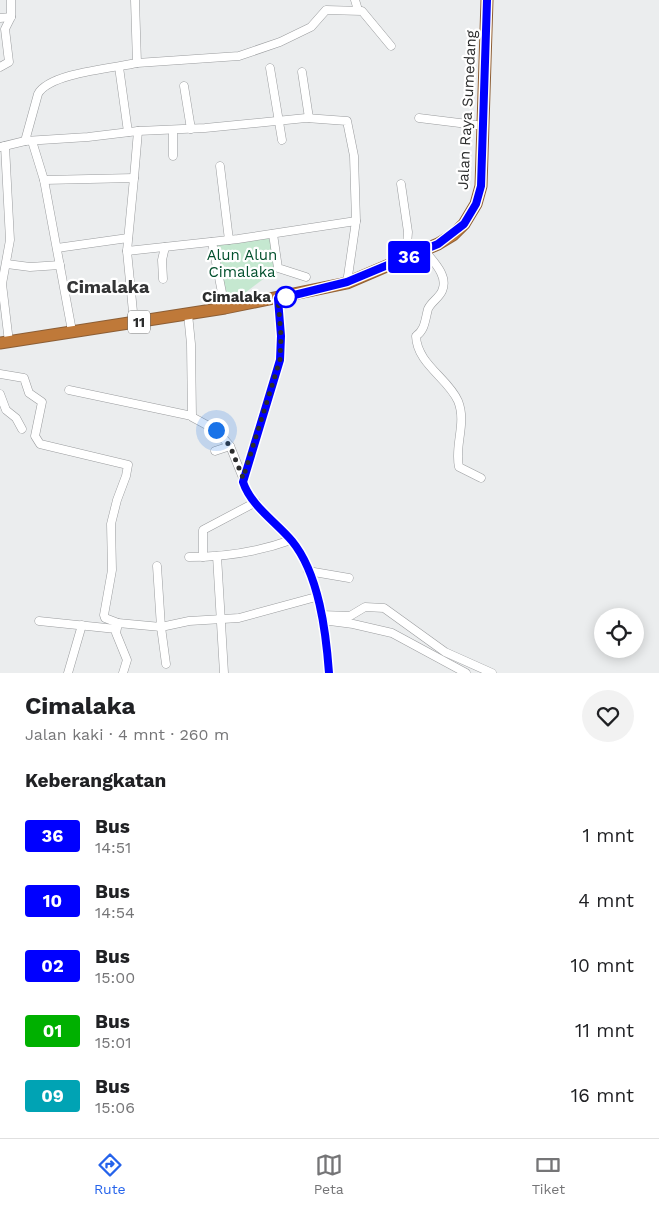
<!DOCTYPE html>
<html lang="id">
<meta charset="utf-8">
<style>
:root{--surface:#fff;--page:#f2f2f2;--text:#202124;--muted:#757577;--line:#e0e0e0;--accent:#2563eb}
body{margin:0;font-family:"Work Sans",sans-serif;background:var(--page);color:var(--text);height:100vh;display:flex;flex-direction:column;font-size:19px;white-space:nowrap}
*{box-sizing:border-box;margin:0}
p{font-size:16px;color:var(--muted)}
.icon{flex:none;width:28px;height:28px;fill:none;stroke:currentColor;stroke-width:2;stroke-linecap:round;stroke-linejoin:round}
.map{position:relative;height:673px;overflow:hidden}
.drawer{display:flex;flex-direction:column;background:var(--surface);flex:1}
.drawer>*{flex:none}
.badge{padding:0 10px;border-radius:4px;font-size:18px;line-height:32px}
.fabs{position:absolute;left:594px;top:608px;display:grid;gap:10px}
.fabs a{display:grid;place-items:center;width:50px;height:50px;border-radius:50%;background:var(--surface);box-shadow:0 2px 12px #0003;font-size:25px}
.you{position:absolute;width:25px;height:25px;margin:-12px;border:4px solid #fff;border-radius:50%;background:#1a73e8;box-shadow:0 0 0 8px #1a73e833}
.map>.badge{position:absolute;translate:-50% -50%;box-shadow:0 0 0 2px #fff}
h2{padding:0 25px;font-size:19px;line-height:45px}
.round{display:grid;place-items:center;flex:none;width:52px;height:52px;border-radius:26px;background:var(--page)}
.headline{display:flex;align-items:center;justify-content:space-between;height:85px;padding:0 25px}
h1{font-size:24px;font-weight:700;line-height:38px}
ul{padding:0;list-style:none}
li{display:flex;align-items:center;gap:15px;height:65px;padding:0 25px}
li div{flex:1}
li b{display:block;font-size:19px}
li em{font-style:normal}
li .badge{min-width:55px;font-weight:700;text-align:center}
.dock{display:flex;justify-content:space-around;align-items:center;height:70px;border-top:1px solid var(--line);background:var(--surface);font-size:14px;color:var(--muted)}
.dock a{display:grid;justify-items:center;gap:2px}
.dock .on{color:var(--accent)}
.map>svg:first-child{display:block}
.green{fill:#c5e8d0}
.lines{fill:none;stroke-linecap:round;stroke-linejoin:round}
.minor-casing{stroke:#9a9c9e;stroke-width:9}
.highway-casing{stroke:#8c5e35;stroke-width:13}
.minor{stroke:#fff;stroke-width:8}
.highway{stroke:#bf7939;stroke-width:11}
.line-casing{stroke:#fff;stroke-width:11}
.line{stroke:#00f;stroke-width:8}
.walk{stroke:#2c2d2d;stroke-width:5;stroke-dasharray:0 9}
.stop-dot{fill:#fff;stroke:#00f;stroke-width:2.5}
.labels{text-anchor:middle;stroke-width:4.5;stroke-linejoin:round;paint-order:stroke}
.shield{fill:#fff;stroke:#6b6c6c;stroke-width:1}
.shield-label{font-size:14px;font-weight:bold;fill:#2c2d2d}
.street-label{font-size:15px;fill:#2c2d2d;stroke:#fff}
.park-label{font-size:15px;fill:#02502d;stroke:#fff}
.stop-label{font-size:15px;font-weight:bold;fill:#2c2d2d;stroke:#fff;text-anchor:end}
.quarter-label{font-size:18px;font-weight:bold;fill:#343536;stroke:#fff}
</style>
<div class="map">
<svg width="659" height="673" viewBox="0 0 659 673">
<rect width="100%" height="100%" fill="#ebedee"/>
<!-- green -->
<path class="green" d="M273,234L278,268L225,308L212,242Z"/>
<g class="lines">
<!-- minor casing -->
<g class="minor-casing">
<g id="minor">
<path d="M355,0L358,10"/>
<path d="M0,18L11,17"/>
<path d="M137,63L239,56L280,42L311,27L326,10L362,11L391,46"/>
<path d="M0,67L9,62L5,29L11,17V0"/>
<path d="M119,67L128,132"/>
<path d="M270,68L282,140"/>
<path d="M302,72L309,118"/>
<path d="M184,86L191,129"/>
<path d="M419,118L484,126"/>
<path d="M25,141L38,94C49,73 114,68 137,63L135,0"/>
<path d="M32,141L44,180L72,331"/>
<path d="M5,146L10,240L2,284L9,342"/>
<path d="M0,147L25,141L88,137L138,131L205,128L306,118L347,121L354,156L356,221L347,283"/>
<path d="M173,156V130"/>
<path d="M220,166L229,240"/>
<path d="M134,178L138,131"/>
<path d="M44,180L134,178L127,251L134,322"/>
<path d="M401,184L408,232L406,258"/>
<path d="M273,234L278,268L306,277"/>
<path d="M212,242L225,308"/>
<path d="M57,248L128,238"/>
<path d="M424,250C433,261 449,276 442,291C439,298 431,302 428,309C425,320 425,330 416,336C417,364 448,378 458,401C467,423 454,446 459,467L481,478"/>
<path d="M127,251L238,239L356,221"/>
<path d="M7,264L30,267L60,265"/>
<path d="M163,279L162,260L165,247"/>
<path d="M277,299L281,336L280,360L243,481C251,506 276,521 292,541C319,574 326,632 329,673"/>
<path d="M188,314L191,344L192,417L216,430L230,446L215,451"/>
<path d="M0,374L24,378L29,393L42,402L35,436L40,444L128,465L126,476L117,500L111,524L112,570L104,615L105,618L118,623"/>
<path d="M69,390L192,416"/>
<path d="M0,394L6,410L16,418L22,429"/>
<path d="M230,446L243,478"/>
<path d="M217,556L224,673"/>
<path d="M189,557C224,557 258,552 291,540"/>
<path d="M203,557V530L256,502"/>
<path d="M308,571L349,578"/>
<path d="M321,615L350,616L365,607L384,608L445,652L492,673"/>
<path d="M322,620L353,624L392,633L466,673"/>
<path d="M39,621L116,629"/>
<path d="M166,664L161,627L189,621L239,618L316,597"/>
<path d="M68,673L82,625"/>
<path d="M123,673L127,660L116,633L118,623L161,627L157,566"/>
</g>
</g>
<!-- highway casing -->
<g class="highway-casing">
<path id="highway" d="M0,343L225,308L347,283L438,244L453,235L464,224L476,204L481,186L487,0"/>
</g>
<!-- minor -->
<use href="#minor" class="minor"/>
<!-- highway -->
<use href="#highway" class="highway"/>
</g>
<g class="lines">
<!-- line casing -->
<g class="line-casing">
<path id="line" d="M329,673C326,632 319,574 292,541C276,522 251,506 243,482L280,360L281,336L278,299L347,282L438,244L464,224L476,204L481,186L487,0"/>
</g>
<!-- line -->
<use href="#line" class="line"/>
<!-- walk -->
<path class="walk" d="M216,430L230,446L243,478L280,360L281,336L278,299L286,297"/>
</g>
<!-- markers -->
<circle class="stop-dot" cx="286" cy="297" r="10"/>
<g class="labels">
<!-- shield labels -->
<rect class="shield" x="128" y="310.5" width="22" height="23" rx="4"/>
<g class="shield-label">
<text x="139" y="327">11</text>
</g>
<!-- street labels -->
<g class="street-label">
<text transform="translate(467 110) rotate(-87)" y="5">Jalan Raya Sumedang</text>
</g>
<!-- park labels -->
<g class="park-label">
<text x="242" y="260">Alun Alun<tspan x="242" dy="17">Cimalaka</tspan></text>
</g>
<!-- stop labels -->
<g class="stop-label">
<text x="271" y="302">Cimalaka</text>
</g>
<!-- quarter labels -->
<g class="quarter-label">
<text x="108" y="293">Cimalaka</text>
</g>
</g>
</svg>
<div class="fabs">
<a><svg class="icon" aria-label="locate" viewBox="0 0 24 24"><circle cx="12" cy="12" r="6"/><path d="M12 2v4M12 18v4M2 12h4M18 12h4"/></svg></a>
</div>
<div class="you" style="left:216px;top:430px"></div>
<b class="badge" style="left:409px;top:257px;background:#00f;color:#fff">36</b>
</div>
<section class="drawer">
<div class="headline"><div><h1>Cimalaka</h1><p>Jalan kaki · 4 mnt · 260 m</p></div><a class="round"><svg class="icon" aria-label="heart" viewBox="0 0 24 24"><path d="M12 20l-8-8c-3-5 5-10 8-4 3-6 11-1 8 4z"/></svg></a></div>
<h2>Keberangkatan</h2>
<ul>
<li><span class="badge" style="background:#00f;color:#fff">36</span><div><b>Bus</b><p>14:51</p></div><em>1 mnt</em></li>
<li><span class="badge" style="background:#00f;color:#fff">10</span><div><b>Bus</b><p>14:54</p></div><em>4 mnt</em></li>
<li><span class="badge" style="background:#00f;color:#fff">02</span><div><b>Bus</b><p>15:00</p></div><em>10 mnt</em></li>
<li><span class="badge" style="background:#00b000;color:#fff">01</span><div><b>Bus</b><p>15:01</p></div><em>11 mnt</em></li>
<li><span class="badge" style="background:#00a3b4;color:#fff">09</span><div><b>Bus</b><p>15:06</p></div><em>16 mnt</em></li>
</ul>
</section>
<nav class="dock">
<a class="on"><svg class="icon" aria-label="directions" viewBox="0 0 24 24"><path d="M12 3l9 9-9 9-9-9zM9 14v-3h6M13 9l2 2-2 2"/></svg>Rute</a>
<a><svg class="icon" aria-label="map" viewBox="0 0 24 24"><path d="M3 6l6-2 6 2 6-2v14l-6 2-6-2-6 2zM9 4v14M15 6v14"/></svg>Peta</a>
<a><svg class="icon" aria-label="tickets" viewBox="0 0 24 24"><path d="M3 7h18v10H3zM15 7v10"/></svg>Tiket</a>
</nav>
